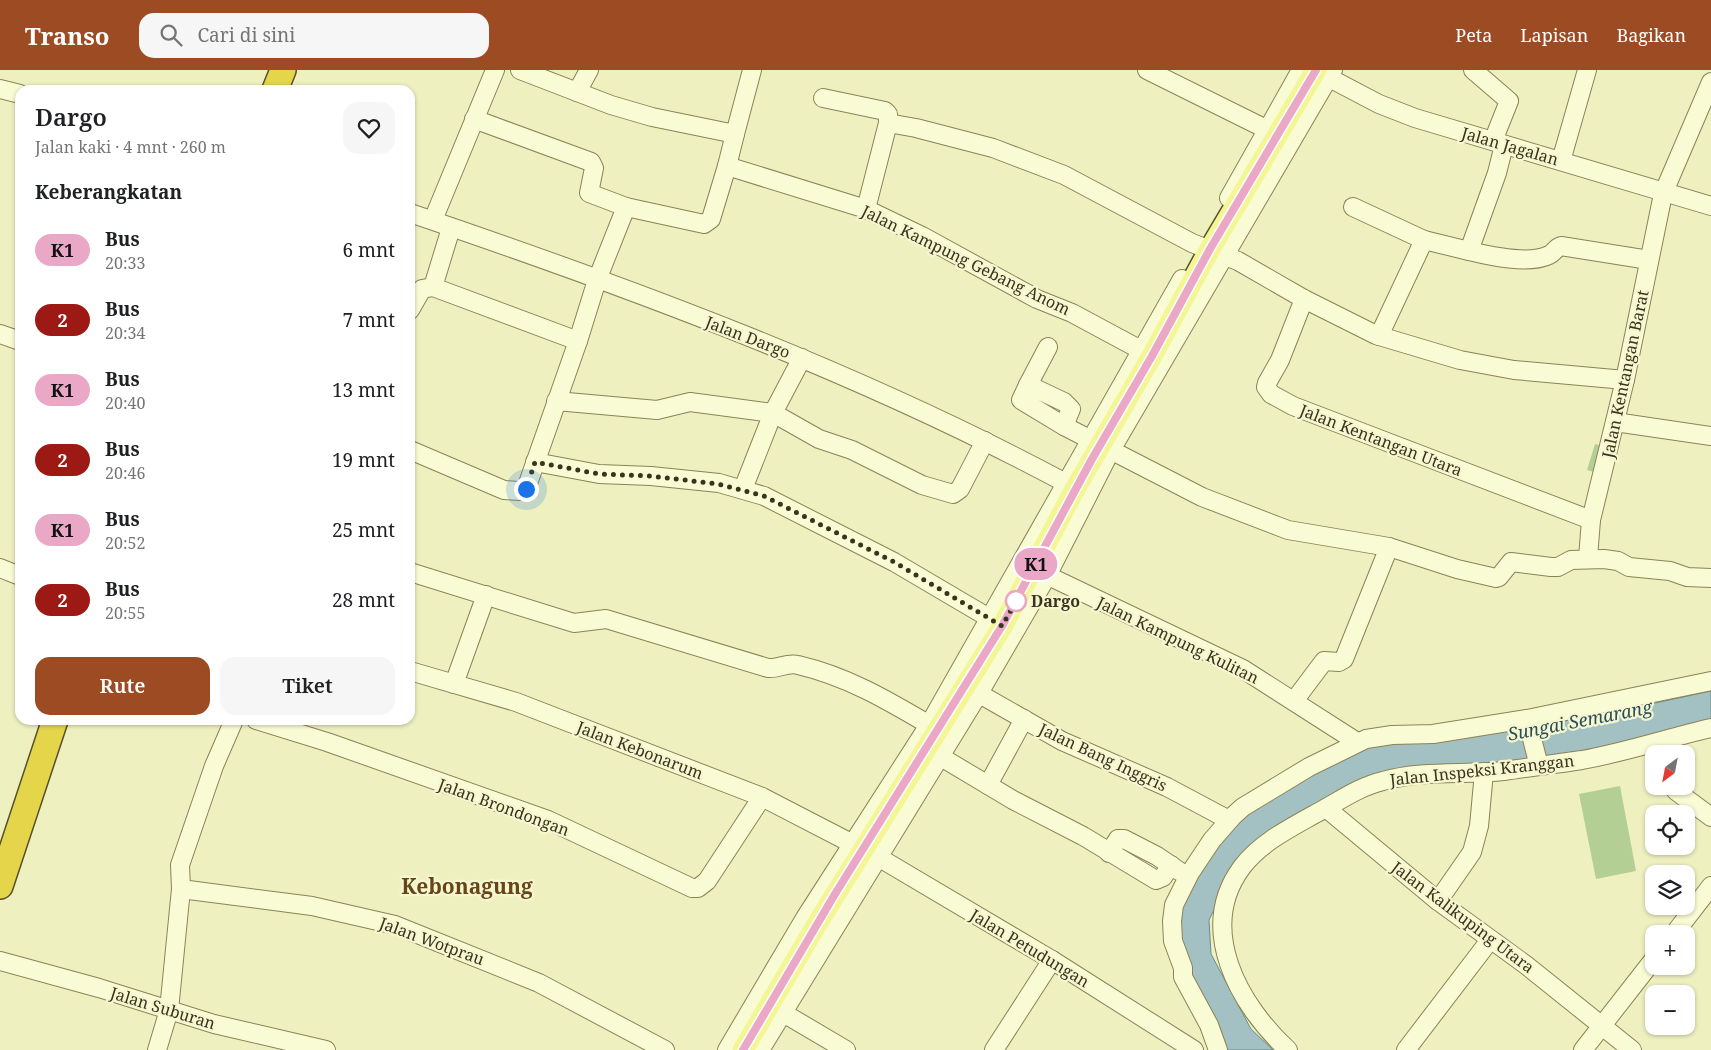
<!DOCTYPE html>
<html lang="id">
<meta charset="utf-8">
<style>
:root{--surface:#fff;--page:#f6f6f6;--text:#202124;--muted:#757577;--accent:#9d4b23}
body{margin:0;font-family:"Noto Serif",serif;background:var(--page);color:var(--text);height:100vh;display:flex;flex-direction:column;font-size:19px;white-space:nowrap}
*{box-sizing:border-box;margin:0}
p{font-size:16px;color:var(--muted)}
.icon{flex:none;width:28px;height:28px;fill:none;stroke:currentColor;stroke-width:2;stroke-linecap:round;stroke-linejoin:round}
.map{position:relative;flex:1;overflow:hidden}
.panel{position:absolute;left:15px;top:15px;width:400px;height:640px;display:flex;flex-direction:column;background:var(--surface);border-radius:15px;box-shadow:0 1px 4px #0004}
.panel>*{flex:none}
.badge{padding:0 10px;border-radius:16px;font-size:18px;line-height:32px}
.needle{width:32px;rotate:212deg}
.tools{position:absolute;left:1645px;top:675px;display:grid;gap:10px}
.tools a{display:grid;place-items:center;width:50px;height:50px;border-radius:10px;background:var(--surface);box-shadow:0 1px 4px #0004;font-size:25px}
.you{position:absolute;width:25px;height:25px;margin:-12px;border:4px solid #fff;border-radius:50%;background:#1a73e8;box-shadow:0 0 0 8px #1a73e833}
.map>.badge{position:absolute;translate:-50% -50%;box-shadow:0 0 0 2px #fff}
h2{padding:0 20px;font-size:19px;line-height:45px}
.round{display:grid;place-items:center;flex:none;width:52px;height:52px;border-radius:15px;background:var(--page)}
.summary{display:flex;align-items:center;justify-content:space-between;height:85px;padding:0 20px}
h1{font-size:24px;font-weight:600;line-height:38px}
.cta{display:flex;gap:10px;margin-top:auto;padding:10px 20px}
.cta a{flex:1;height:58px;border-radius:15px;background:var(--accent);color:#fff;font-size:20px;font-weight:600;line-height:58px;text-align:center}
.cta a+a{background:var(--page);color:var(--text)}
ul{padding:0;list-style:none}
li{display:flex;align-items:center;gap:15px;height:70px;padding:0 20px}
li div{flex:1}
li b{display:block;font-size:19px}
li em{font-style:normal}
li .badge{min-width:55px;font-weight:700;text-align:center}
header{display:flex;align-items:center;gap:30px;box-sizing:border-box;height:70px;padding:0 25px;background:var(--accent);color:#fff}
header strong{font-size:24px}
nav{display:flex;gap:28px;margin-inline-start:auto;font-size:18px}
.search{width:350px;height:45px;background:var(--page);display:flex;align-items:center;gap:12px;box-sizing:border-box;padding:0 18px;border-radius:15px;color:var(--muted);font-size:19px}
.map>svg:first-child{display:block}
.green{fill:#b4cf93}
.water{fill:#a3c1c2;stroke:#6a8d91}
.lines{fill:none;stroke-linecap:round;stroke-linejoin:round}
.minor-casing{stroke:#8b8357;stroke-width:20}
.major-casing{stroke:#584f2b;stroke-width:24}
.highway-casing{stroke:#584f2b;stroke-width:28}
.minor{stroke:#f9fbd4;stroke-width:18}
.major{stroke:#f4f695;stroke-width:21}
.highway{stroke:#e5d54b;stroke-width:25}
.line-casing{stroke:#fff;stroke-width:11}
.line{stroke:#eba7c6;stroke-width:8}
.walk{stroke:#39341c;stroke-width:5;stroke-dasharray:0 9}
.stop-dot{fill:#fff;stroke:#eba7c6;stroke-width:2.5}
.labels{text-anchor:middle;stroke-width:4.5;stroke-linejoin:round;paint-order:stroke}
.street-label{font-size:16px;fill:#39341c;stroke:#f6f7d0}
.stop-label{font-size:16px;font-weight:bold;fill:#39341c;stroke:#f6f7d0;text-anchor:start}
.water-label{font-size:18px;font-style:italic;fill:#2a4d5a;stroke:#f6f7d0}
.district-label{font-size:21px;font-weight:bold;fill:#684419;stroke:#f6f7d0}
</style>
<header>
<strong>Transo</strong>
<div class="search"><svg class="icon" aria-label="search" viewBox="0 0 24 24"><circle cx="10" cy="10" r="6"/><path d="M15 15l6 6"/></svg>Cari di sini</div>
<nav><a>Peta</a><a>Lapisan</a><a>Bagikan</a></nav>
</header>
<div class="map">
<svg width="1711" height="980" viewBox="0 0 1711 980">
<rect width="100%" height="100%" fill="#eff0c0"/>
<!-- green -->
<g class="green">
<path d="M1595,374L1609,378L1601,404L1587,400Z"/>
<path d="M1620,716L1636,801L1596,809L1579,724Z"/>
</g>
<!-- water -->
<path class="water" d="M1711,621V650L1695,653L1670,662L1549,690L1394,702L1235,797L1209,850L1211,884L1251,959L1273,980H1223L1183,899L1173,850L1224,757L1360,673L1496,662L1618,641Z"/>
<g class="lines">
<!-- minor casing -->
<g class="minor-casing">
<g id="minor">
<path d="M520,0L611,35L652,47L735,64L727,96"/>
<path d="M1147,0L1276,64"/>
<path d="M1473,0L1509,31L1493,71"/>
<path d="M1318,2L1379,34L1415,48L1711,136"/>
<path d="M0,19L20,24"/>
<path d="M577,22L589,0"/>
<path d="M823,28L885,41L888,44V53"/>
<path d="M474,49L591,92L594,98L589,123L626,137"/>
<path d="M735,64L752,0"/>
<path d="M1561,91L1587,0"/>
<path d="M1229,128L1301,0"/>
<path d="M1353,137L1424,170"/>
<path d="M866,139L888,53L916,58L993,78L1064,105L1192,173L1238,191L1304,229L1376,265L1460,290L1514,300L1625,310"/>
<path d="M410,143C637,220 864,304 1075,418"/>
<path d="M433,150L495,0"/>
<path d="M1469,181C1490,186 1529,195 1549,185C1554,183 1555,178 1561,176L1649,190"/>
<path d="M1304,229L1280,290L1267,313L1266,317L1271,324L1293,336L1591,450"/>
<path d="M410,240L422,219L433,217L451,158"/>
<path d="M0,264L20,271"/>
<path d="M1379,266L1424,170L1469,181L1497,103L1504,75"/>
<path d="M578,271L597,210L626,137L704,154L711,149L727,96L866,139L922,166L1037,229L1072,243L1152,286"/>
<path d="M1028,315L1064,332L1071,339L1064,356L1021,330Z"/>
<path d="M1028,315L1048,277"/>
<path d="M556,331L657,340L690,332L773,343L819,369L852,380L922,415L953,424L960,419L985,371"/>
<path d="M1615,352L1711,366"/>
<path d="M1064,356L1202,427L1288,460L1389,477L1457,499L1496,508L1499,507L1511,492L1551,497H1558L1571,490L1604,489L1618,491L1629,497L1670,501L1687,507L1711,508"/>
<path d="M410,380L504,420L520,421L526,419L578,271L433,217"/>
<path d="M535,392L599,404L651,406L719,413L764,426L894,492L1001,555"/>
<path d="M743,419L773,343L802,288"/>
<path d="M1588,488L1591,450L1625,310L1663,124L1711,12"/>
<path d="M0,498L20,506"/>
<path d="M1038,501L1243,599L1357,672"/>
<path d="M410,502L574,553L606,549L768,598C778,599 788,592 798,595C850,607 892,633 938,660"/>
<path d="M410,601L516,632L762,727L878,787L1052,890L1194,980"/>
<path d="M454,614L486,525"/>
<path d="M969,618L1062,671L1167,717L1229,750"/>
<path d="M1294,631L1324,591L1339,592L1344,589L1389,477"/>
<path d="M1527,649L1539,696"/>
<path d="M256,650L327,672L548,750L692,818H698L707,811L762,727"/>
<path d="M931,681L1013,730L1083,766L1156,810L1163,807L1171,795"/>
<path d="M988,715L1024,649"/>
<path d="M1676,721L1711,747"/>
<path d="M1326,738L1438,831L1526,895L1632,980"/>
<path d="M1109,783L1118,769H1124L1157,786L1179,801"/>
<path d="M181,819L312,836L395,855L539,913L665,980"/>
<path d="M1438,831L1472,782L1479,756L1484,702"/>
<path d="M1674,864L1711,816"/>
<path d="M0,891L99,918L214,954L326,980"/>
<path d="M773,937L846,980"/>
<path d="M157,980L169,940L181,819L180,795L214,696L234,650"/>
<path d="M727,980L805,848L929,655L1182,209"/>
<path d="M760,980L979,623L1047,506L1111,380L1333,0"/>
<path d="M994,980L1052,890"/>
<path d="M1218,980L1209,955L1183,907V898L1173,871L1172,851L1174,835L1190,803L1212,770L1233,746L1243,737L1309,697L1366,669L1392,665L1433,664L1527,649L1711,611"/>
<path d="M1288,980C1239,935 1196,859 1242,797C1260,773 1290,758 1315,744C1338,732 1358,717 1383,711C1422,700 1463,705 1504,701C1530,697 1556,694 1582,690C1626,682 1668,668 1711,658"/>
<path d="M1406,980L1490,870"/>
<path d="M1583,980L1654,889"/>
</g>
</g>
<!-- major casing -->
<g class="major-casing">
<path id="major" d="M743,980L817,854L1002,557L1075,419L1152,286L1210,179L1316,0"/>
</g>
<!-- highway casing -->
<g class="highway-casing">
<g id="highway">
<path d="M275,20L283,0"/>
<path d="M0,816L55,650"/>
</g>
</g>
<!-- minor -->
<use href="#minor" class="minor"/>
<!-- major -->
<use href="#major" class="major"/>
<!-- highway -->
<use href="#highway" class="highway"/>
</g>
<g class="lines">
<!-- line casing -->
<g class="line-casing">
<path id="line" d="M743,980L835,824L1002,556L1092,389L1152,286L1210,179L1316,0"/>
</g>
<!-- line -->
<use href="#line" class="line"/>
<!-- walk -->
<path class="walk" d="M526,419L535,392L599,404L651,406L718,414L764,426L894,492L1002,556L1018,528L1016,531"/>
</g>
<!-- markers -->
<circle class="stop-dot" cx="1016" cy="531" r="10"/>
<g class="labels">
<!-- street labels -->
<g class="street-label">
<text transform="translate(1510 76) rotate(16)" y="6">Jalan Jagalan</text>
<text transform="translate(966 190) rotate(26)" y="6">Jalan Kampung Gebang Anom</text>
<text transform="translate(748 267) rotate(21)" y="6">Jalan Dargo</text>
<text transform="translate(1625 304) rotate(-78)" y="6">Jalan Kentangan Barat</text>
<text transform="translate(1381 370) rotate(21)" y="6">Jalan Kentangan Utara</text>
<text transform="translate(1178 570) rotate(26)" y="6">Jalan Kampung Kulitan</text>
<text transform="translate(640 680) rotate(21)" y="6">Jalan Kebonarum</text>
<text transform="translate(1103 687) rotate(25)" y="6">Jalan Bang Inggris</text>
<text transform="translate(1482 700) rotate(-6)" y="6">Jalan Inspeksi Kranggan</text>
<text transform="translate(504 737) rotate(20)" y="6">Jalan Brondongan</text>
<text transform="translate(1463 847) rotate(37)" y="6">Jalan Kalikuping Utara</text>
<text transform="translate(432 871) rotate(20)" y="6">Jalan Wotprau</text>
<text transform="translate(1030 878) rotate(31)" y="6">Jalan Petudungan</text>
<text transform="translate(163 938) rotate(17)" y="6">Jalan Suburan</text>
</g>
<!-- stop labels -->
<g class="stop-label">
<text x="1031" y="537">Dargo</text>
</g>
<!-- water labels -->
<g class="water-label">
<text transform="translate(1580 651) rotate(-11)" y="6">Sungai Semarang</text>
</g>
<!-- district labels -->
<g class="district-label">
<text x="467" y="824">Kebonagung</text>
</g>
</g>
</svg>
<div class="tools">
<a><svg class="needle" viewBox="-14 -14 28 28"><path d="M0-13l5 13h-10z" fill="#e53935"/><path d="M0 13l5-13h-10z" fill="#757577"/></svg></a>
<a><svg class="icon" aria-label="locate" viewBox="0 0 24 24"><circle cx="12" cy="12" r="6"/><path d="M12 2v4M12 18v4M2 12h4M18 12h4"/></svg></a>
<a><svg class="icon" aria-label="layers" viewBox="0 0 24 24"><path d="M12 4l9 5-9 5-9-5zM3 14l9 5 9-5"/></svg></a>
<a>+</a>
<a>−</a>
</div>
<div class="you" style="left:526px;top:419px"></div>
<b class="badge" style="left:1036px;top:494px;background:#eba7c6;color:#111">K1</b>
<section class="panel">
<div class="summary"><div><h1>Dargo</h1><p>Jalan kaki · 4 mnt · 260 m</p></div><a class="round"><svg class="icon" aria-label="heart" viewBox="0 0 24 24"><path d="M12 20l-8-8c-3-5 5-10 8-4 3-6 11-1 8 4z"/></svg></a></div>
<h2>Keberangkatan</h2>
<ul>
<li><span class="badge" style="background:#eba7c6;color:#111">K1</span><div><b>Bus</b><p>20:33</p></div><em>6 mnt</em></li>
<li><span class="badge" style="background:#9c1a13;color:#fff">2</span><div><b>Bus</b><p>20:34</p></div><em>7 mnt</em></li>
<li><span class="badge" style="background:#eba7c6;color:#111">K1</span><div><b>Bus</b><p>20:40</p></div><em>13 mnt</em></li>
<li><span class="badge" style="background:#9c1a13;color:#fff">2</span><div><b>Bus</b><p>20:46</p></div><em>19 mnt</em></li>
<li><span class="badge" style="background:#eba7c6;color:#111">K1</span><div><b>Bus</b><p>20:52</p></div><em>25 mnt</em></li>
<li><span class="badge" style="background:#9c1a13;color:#fff">2</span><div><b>Bus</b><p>20:55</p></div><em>28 mnt</em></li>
</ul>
<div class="cta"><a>Rute</a><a>Tiket</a></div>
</section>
</div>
